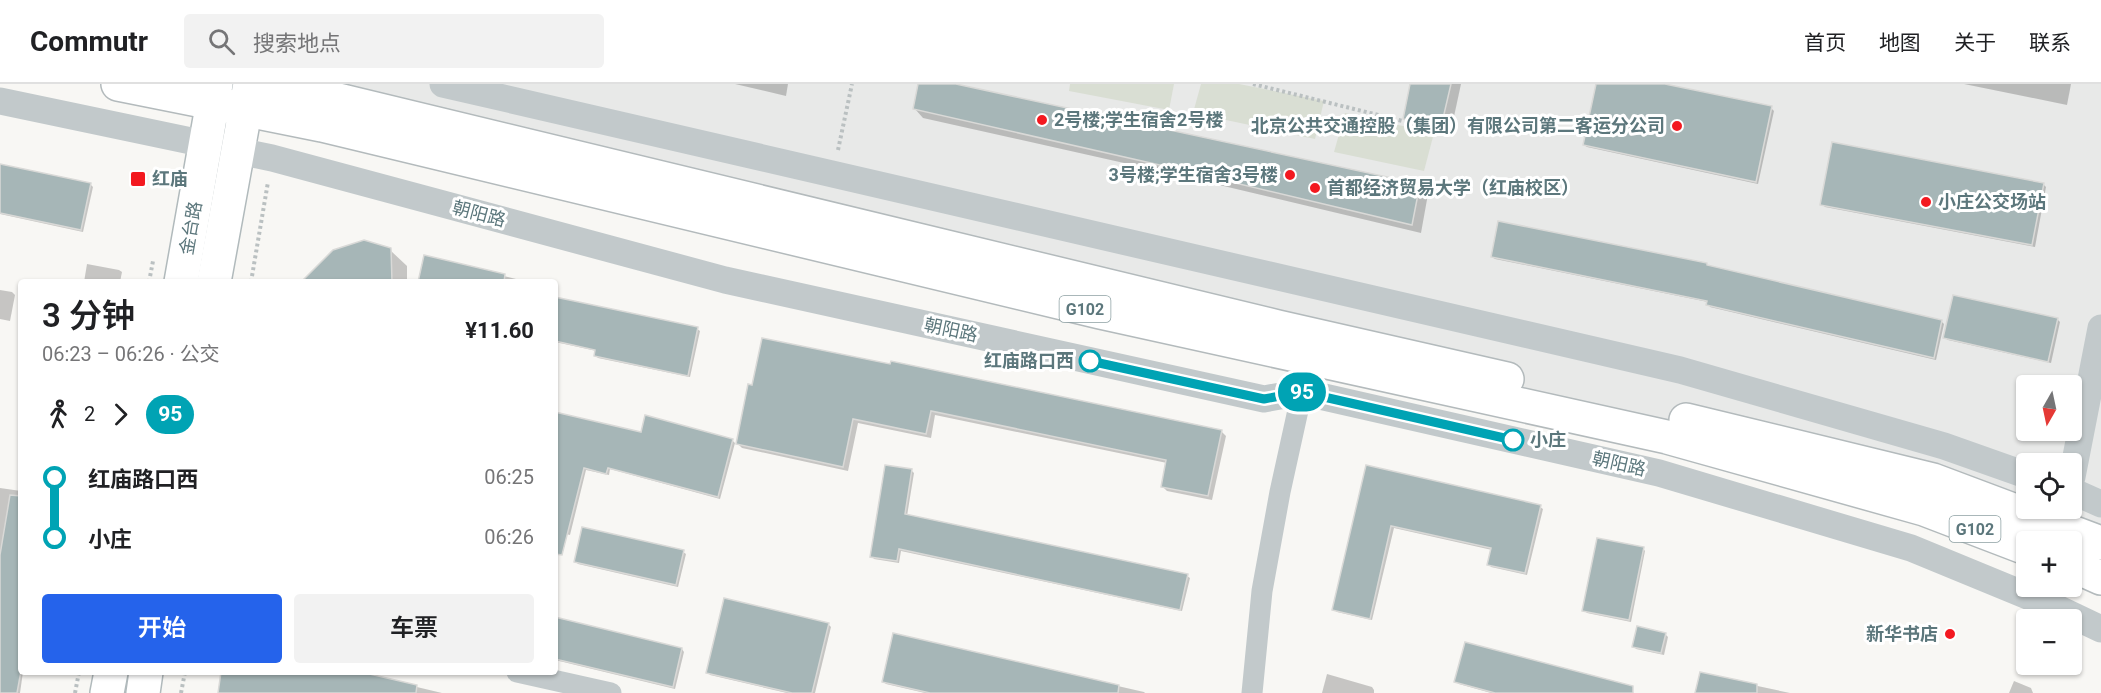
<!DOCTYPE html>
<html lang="zh">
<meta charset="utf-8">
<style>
:root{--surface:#fff;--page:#f2f2f2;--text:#202124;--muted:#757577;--line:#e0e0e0;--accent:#2563eb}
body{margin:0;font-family:Roboto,"Noto Sans SC",sans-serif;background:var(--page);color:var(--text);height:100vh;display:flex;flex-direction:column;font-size:22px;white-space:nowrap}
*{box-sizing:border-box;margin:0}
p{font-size:20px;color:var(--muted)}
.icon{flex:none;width:33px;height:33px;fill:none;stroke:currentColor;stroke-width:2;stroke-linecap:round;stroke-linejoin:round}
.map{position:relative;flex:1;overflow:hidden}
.details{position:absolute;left:18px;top:195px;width:540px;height:396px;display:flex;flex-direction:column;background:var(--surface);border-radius:6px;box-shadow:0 2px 4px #0004}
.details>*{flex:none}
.badge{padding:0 12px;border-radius:20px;font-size:21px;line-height:39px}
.needle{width:39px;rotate:189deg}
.buttons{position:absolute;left:2016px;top:291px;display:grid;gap:12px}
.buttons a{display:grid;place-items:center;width:66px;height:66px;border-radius:6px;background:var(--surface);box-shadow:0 2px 4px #0004;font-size:30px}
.map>.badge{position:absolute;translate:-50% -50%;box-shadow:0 0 0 3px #fff}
.legs{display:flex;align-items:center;gap:9px;height:66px;padding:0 24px;font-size:20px}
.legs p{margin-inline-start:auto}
.summary{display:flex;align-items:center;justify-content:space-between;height:102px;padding:0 24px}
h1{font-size:33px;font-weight:600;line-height:45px}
.button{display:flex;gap:12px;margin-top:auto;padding:12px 24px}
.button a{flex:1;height:69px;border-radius:6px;background:var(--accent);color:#fff;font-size:24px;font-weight:600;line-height:69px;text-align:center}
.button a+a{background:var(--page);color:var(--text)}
ul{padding:0 24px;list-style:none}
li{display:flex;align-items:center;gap:21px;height:60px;font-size:22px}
li i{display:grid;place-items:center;width:9px;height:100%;margin:0 8px;background:currentColor}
li i::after{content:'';width:15px;height:15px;margin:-8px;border:4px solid;border-radius:50%;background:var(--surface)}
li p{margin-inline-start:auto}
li:first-child i{background:linear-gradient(#0000 50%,currentColor 0)}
li:last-child i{background:linear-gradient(currentColor 50%,#0000 0)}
header{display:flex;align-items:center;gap:36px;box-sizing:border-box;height:84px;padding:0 30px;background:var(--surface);border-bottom:2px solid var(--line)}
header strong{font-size:28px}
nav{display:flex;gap:33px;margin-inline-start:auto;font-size:21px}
.search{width:420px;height:54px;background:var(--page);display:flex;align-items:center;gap:15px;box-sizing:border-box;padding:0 21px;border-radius:6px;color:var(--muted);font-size:22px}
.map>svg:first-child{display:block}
.built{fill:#e8e9e8;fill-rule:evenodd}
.green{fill:#d9ded3}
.shadow{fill:#0003}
.building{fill:#a6b6b7;stroke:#d9d9d7;stroke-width:1.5}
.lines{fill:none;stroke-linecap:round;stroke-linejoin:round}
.primary-casing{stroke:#b1babc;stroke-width:36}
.trunk-casing{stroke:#b3babc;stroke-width:36}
.path{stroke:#bac0c1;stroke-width:4;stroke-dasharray:3 3;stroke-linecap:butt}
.minor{stroke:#c2c9cb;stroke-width:21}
.tertiary{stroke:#c2c9cb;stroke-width:27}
.primary{stroke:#fff;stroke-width:33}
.trunk{stroke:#fff;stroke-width:33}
.line-1-casing{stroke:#fff;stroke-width:14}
.line-1{stroke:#00a3b4;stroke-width:9}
.poi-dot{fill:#f31920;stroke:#fff;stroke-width:2}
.stop-1-dot{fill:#fff;stroke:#00a3b4;stroke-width:3}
.labels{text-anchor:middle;stroke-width:6;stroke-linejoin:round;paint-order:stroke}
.shield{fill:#fff;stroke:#8da0a3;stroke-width:1.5}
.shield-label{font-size:16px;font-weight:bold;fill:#5c777c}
.poi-label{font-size:18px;font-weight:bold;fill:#5c777c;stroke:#fff;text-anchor:start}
.street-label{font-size:18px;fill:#5c777c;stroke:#fff}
.stop-label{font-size:18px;font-weight:bold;fill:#5c777c;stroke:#fff;text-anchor:end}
</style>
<header>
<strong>Commutr</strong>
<div class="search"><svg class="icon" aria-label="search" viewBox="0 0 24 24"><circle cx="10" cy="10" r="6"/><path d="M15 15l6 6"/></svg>搜索地点</div>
<nav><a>首页</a><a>地图</a><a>关于</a><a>联系</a></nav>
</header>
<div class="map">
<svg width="2101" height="609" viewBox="0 0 2101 609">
<rect width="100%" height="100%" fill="#f8f7f4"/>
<!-- built -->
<path class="built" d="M265,0H2101V484L2072,458L2044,457ZM2026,302H2072V346H2026ZM2026,380H2072V424H2026Z"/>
<!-- green -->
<g class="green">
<path d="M1070,0H1174L1169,26L1069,7Z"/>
<path d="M1201,0H1239L1324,17L1315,55L1193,29Z"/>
<path d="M1345,29L1434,49L1424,87L1334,68Z"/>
</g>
<!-- shadow -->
<g class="shadow">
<path d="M735,0H788L786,12Z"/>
<path d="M920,0H949L1420,102L1428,110L1421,149L1173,90L923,34L915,25Z"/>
<path d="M1411,0H1461L1450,51L1413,43L1404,34Z"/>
<path d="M1597,0H1658L1771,24L1774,27L1758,100L1587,63L1584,61Z"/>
<path d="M1964,0H2071L2067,21Z"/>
<path d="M0,81L90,100L93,103L83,148L0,130Z"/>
<path d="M2043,100L2046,103L2035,163L1825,123L1822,120Z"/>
<path d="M390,166L407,182V198H303Z"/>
<path d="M425,173L516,195L519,198H419Z"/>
<path d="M1492,173L1707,181L1710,184L1942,238L1944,240L1936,276L1710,223L1708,218L1495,175Z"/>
<path d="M87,180L119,186L122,188L120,198H84Z"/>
<path d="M0,206L12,208L15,211L10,237L0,235Z"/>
<path d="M555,214L697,245L700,247L690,293L598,274L596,272L597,267L555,258Z"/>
<path d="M2057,235L2060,238L2051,279L1948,256L1945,254Z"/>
<path d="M749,302L1221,347L1226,352L1212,416L1167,407L1162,402L1167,379L935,331L931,354L858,339L848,387L742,364L738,360Z"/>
<path d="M555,329L642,350L732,356L735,359L720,415L610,385L609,391L586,386L570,451L555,447Z"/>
<path d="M1367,383L1540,423L1543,425L1527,491L1491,483L1489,480L1492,466L1394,444L1372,536L1337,528L1334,526Z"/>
<path d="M911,386L914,389L907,432L1187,492L1190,494L1182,527L901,467L899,479L874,475L872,472Z"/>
<path d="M0,404L21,407V588H23L20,609H0Z"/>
<path d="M1643,464L1645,467L1631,538L1587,529L1584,526Z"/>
<path d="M683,468L686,470L678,503L578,480L576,478Z"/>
<path d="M555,534L682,565L684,568L675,605L555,576Z"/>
<path d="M828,540L831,543L815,609H787L710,591L708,588Z"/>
<path d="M1665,550L1668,553L1664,571L1636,565L1634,562Z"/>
<path d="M894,551L1144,608L1145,609H925L886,600L883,597Z"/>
<path d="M223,588H354L442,609H219Z"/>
<path d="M1327,590L1372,603L1374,606V609H1322Z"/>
<path d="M1701,590L1790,609H1697Z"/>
<path d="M2014,597L2031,604L2033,609H2009Z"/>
<path d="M1456,598L1614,609H1491L1459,600Z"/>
</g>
<!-- building -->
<g class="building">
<path d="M918,0H956L1420,100L1412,141L1164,82L913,25Z"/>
<path d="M1410,0H1451L1441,43L1403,35Z"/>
<path d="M1596,0H1665L1772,22L1756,98L1583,61Z"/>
<path d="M1832,58L2044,99L2032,161L1820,121Z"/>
<path d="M0,80L91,99L81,146L0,129Z"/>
<path d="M1498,137L1707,179V181L1942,236L1934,274L1706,221L1707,217L1491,173Z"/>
<path d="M364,156L391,164L392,198H301L333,166Z"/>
<path d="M424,171L505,190L504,198H418Z"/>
<path d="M1953,211L2058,234L2048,278L1943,254Z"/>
<path d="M555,213L698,243L688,292L594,272L595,266L555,257Z"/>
<path d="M762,254L890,280L891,277L1222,346L1208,412L1161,403L1166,376L931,327L926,350L853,335L843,383L736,360L748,300L752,301Z"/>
<path d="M555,328L641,348L645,331L733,355L718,413L608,384L606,390L584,384L562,471L555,470Z"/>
<path d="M885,381L912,385L905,430L1188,490L1180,526L899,465L897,477L870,473Z"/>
<path d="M1366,381L1541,421L1525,489L1487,481L1491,464L1391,442L1370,535L1332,526Z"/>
<path d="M10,411L21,412V587L17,609H0V471Z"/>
<path d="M582,443L684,466L676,501L574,478Z"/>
<path d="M1597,454L1644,463L1629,536L1582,527Z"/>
<path d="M724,514L829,539L812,609H792L706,589Z"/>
<path d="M555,533L682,564L673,603L555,575Z"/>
<path d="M1637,542L1666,549L1661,569L1632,563Z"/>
<path d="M893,549L1119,601L1118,609H930L882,598Z"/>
<path d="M1465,558L1633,602V609H1495L1454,598Z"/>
<path d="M221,588H361L417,601L416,609H218Z"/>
<path d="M1700,588L1757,600V609H1695Z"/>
</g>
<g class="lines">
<!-- primary casing -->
<g class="primary-casing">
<g id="primary">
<path d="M181,198L216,0"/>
<path d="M214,198L250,0"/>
<path d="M107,609L111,588"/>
<path d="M143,609L146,588"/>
</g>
</g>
<!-- trunk casing -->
<g class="trunk-casing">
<g id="trunk">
<path d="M118,0L322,41L1100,228L1667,353L1924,425L2026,464"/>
<path d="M272,0L1278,243L1507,295"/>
<path d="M1686,336L1933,396L2101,459"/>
<path d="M2072,481L2101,494"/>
</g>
</g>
<!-- path -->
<g class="path">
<path d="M1253,0L1455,50"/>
<path d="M838,66L852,0"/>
<path d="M149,198L153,177"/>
<path d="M251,198L268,98"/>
<path d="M75,609L79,588"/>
<path d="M181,609L185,588"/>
</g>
<!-- minor -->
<g class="minor">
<path d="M517,588L611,609"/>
<path d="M1252,609L1262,507L1280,408L1302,308"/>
</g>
<!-- tertiary -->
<g class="tertiary">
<path d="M443,0L1680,286L1944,362L2026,391"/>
<path d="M0,17L272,74L725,196L1264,315L1302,308L1659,389L1911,464L2059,525L2101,545"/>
<path d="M2072,393L2101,244"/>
<path d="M2072,407L2101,420"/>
</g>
<!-- primary -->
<use href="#primary" class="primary"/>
<!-- trunk -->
<use href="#trunk" class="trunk"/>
</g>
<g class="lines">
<!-- line-1 casing -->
<g class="line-1-casing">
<path id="line-1" d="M1090,277L1264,315L1302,308L1513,356"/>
</g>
<!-- line-1 -->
<use href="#line-1" class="line-1"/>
</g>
<!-- markers -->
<g class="poi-dot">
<circle cx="1042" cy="36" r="6"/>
<circle cx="1677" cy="42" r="6"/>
<circle cx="1290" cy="91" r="6"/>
<rect x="130" y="87" width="16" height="16" rx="3"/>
<circle cx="1315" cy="104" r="6"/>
<circle cx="1926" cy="118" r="6"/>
<circle cx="1950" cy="550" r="6"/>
</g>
<g class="stop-1-dot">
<circle cx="1090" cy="277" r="10"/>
<circle cx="1513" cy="356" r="10"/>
</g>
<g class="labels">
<!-- shield labels -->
<g class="shield">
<rect x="1059.5" y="212" width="51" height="26" rx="4.5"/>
<rect x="1949.5" y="432" width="51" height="26" rx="4.5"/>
</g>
<g class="shield-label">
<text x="1085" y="231">G102</text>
<text x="1975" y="451">G102</text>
</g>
<!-- poi labels -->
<g class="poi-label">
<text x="1054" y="42">2号楼;学生宿舍2号楼</text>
<text x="1665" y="48" text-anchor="end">北京公共交通控股（集团）有限公司第二客运分公司</text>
<text x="1278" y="97" text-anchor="end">3号楼;学生宿舍3号楼</text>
<text x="152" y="101">红庙</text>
<text x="1327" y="110">首都经济贸易大学（红庙校区）</text>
<text x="1938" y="124">小庄公交场站</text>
<text x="1938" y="556" text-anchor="end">新华书店</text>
</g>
<!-- street labels -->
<g class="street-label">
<text transform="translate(479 130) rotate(15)" y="6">朝阳路</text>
<text transform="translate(191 144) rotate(-80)" y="6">金台路</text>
<text transform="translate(951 246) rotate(12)" y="6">朝阳路</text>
<text transform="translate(1619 380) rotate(13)" y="6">朝阳路</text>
</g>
<!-- stop labels -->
<g class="stop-label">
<text x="1074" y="283">红庙路口西</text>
<text x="1530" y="362" text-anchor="start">小庄</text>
</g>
</g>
</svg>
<div class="buttons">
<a><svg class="needle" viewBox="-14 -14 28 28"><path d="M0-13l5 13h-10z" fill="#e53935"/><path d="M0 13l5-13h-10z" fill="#757577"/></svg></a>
<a><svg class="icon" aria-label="locate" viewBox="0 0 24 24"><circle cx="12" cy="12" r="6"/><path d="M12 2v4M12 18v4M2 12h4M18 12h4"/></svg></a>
<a>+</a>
<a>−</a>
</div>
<b class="badge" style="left:1302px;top:308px;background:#00a3b4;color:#fff">95</b>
<section class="details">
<div class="summary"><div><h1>3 分钟</h1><p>06:23 – 06:26 · 公交</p></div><b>¥11.60</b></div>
<div class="legs"><svg class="icon" aria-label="walk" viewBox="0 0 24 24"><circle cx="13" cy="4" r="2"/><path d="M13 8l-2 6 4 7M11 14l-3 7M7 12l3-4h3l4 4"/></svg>2<svg class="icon" aria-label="forward" viewBox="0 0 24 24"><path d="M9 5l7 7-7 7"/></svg><b class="badge" style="background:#00a3b4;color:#fff">95</b></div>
<ul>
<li><i style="color:#00a3b4"></i><b>红庙路口西</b><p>06:25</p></li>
<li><i style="color:#00a3b4"></i><b>小庄</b><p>06:26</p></li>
</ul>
<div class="button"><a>开始</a><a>车票</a></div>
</section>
</div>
